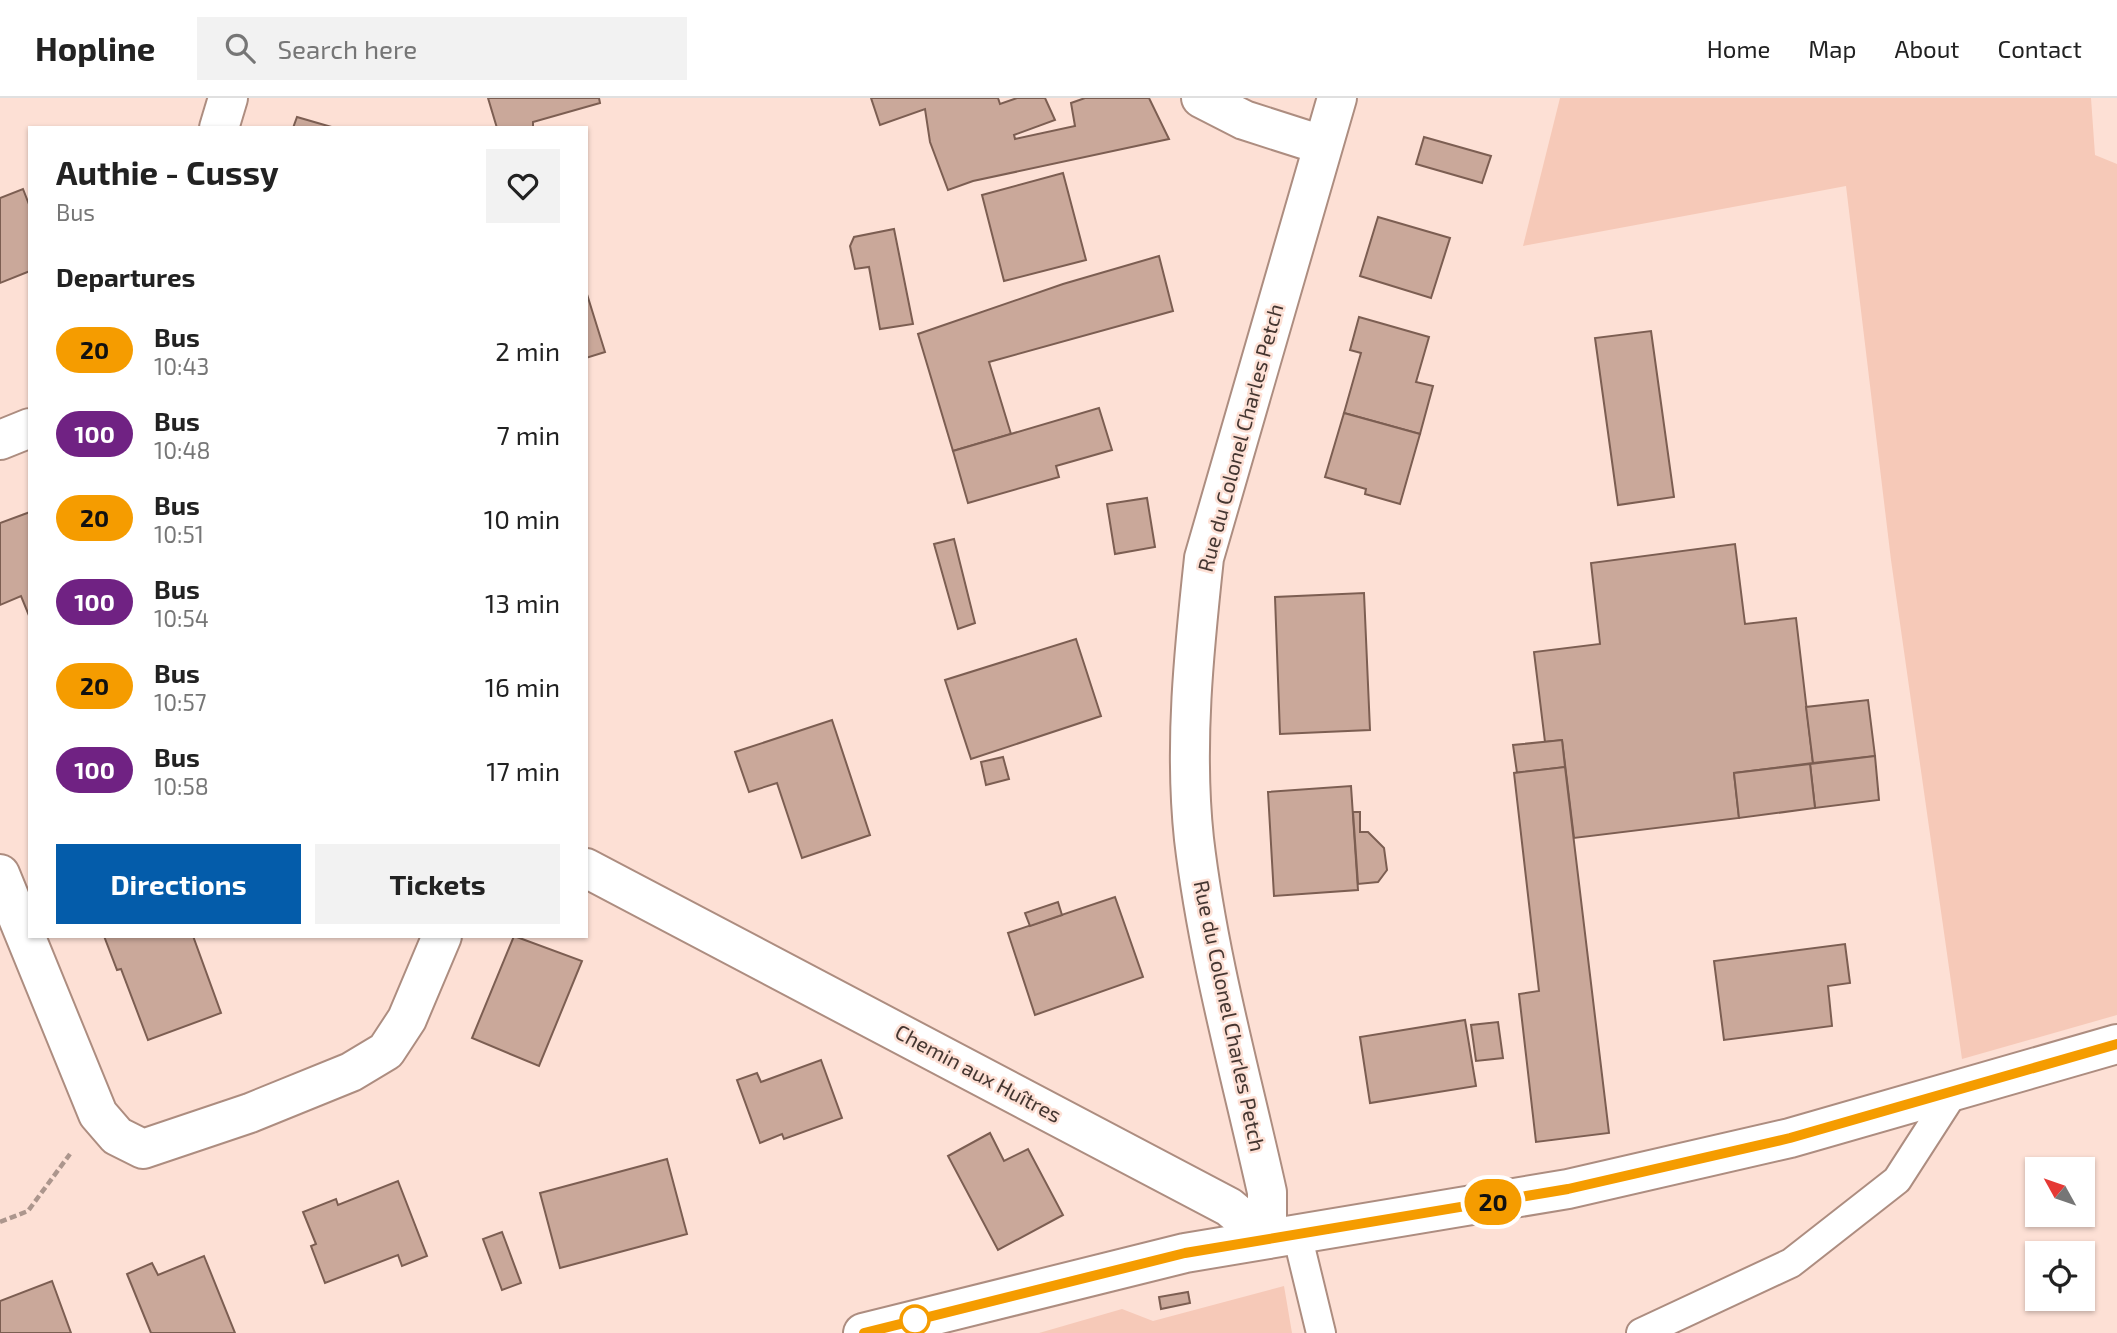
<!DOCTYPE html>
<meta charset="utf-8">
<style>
:root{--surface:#fff;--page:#f2f2f2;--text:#222;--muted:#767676;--line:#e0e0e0;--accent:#045caa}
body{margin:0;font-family:"Exo 2",sans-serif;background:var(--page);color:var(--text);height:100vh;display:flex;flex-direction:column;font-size:26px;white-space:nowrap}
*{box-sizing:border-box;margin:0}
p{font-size:23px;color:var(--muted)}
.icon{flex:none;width:38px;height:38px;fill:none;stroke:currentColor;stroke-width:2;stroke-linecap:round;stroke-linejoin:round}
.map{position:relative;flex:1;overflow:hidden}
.sheet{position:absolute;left:28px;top:28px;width:560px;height:812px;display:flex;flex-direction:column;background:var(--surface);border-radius:0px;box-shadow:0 2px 5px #0004}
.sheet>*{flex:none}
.badge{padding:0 14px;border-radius:23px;font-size:24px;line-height:46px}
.needle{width:46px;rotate:310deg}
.controls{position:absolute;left:2025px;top:1059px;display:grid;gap:14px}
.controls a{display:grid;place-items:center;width:70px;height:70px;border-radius:0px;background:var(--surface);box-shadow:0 2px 5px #0004;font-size:35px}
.map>.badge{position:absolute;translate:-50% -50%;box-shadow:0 0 0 4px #fff}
h2{padding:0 28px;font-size:26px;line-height:63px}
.round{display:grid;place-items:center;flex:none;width:74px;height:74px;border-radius:0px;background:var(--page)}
.summary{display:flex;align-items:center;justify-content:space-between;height:119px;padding:0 28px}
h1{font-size:33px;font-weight:700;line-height:52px}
.button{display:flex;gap:14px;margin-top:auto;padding:14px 28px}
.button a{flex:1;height:80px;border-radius:0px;background:var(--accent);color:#fff;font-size:28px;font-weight:700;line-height:80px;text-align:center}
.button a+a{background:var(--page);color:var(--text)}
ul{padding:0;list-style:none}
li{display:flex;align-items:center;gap:21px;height:84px;padding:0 28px}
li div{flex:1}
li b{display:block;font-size:26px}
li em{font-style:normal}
li .badge{min-width:77px;font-weight:700;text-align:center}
header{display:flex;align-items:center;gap:42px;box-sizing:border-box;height:98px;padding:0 35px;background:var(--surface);border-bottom:2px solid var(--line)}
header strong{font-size:33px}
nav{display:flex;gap:38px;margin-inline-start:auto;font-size:24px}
.search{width:490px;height:63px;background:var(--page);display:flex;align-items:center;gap:18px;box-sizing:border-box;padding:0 24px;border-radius:0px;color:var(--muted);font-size:26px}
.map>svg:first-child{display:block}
.green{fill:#f6c9b8}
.building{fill:#caa89a;stroke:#7c5e52;stroke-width:2}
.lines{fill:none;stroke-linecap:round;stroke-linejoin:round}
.service-casing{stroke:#ad8d80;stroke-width:32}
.minor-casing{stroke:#ad8d80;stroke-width:42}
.tertiary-casing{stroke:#ad8d80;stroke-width:42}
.path{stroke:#ac968d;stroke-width:4.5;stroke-dasharray:7 3.5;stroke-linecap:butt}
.service{stroke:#fff;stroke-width:28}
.minor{stroke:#fff;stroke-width:38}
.tertiary{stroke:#fff;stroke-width:38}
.line-casing{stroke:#fff;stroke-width:16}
.line{stroke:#f59c00;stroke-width:10}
.stop-dot{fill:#fff;stroke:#f59c00;stroke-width:3.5}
.labels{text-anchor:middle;stroke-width:5;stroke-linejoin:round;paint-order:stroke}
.street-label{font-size:21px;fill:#443631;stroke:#fde0d5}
</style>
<header>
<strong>Hopline</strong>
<div class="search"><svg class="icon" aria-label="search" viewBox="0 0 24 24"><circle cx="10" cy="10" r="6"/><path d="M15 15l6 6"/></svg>Search here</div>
<nav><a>Home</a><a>Map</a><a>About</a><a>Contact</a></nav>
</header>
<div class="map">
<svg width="2117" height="1235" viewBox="0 0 2117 1235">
<rect width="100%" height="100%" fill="#fde0d5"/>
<!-- green -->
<g class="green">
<path d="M1560,0H2091L2095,57L2117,66V917L1962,961L1891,462L1846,88L1523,148Z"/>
<path d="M1284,1188L1292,1235H1039L1122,1211L1153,1223Z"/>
</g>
<!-- building -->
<g class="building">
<path d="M488,0H599L600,5L533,24V30H497Z"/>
<path d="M871,0H998L1000,6L1017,0H1045L1055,22L1014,37L1015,41L1075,28L1071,5L1085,0H1149L1169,41L973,83L948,92L930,44L925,11L880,27Z"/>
<path d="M297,19L335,30H293Z"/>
<path d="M1424,39L1491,58L1482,85L1416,66Z"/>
<path d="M1063,75L1086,162L1004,183L982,97Z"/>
<path d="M23,91L30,109V173L0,185V100Z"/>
<path d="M1378,119L1450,140L1431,200L1360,178Z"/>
<path d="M894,131L913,226L880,231L869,169L855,171L850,148L854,139Z"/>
<path d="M1159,158L1173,213L989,264L1011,336L953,353L918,236L1063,186Z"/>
<path d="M586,193L605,254L586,260Z"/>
<path d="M1359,219L1429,239L1416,284L1433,288L1420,336L1344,315L1361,255L1350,252Z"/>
<path d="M1651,233L1674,399L1618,407L1595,240Z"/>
<path d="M1099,310L1112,352L1056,368L1059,379L968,405L953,353Z"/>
<path d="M1344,315L1420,336L1400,406L1365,396L1366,391L1325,379Z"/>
<path d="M1147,400L1155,449L1115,456L1107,406Z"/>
<path d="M30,414V520L21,498L0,507V425Z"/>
<path d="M954,441L975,525L958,531L934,446Z"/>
<path d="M1735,446L1745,526L1796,520L1813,665L1734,675L1739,720L1574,740L1562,642L1545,644L1534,554L1600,546L1591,465Z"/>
<path d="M1364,495L1370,632L1280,636L1275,499Z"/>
<path d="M1076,541L1101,618L971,661L945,582Z"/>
<path d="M1868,602L1875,658L1813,665L1806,609Z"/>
<path d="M832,622L870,737L802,760L777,685L749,694L735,654Z"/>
<path d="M1562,642L1565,669L1517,675L1513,647Z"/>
<path d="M1875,658L1879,702L1815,710L1810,666Z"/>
<path d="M1003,659L1009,681L986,687L981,664Z"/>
<path d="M1810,666L1815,710L1739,720L1734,675Z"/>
<path d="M1565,669L1609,1035L1536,1044L1519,896L1539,893L1514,675Z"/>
<path d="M1351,688L1358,792L1274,798L1268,694Z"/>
<path d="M1353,714H1360V734H1368L1384,750L1387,772L1378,784L1358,786Z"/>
<path d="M1115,799L1143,879L1035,917L1008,835Z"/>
<path d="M1058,804L1062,817L1030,828L1025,815Z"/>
<path d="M104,838H193L221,915L148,942L121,871L117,872Z"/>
<path d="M514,838L582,863L539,968L472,940Z"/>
<path d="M1845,846L1850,885L1828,888L1832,928L1724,942L1714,863Z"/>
<path d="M1465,922L1476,988L1370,1005L1360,939Z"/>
<path d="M1498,924L1503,960L1476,963L1471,927Z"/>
<path d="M821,962L842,1020L784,1041L782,1036L760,1045L737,982L757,975L761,984Z"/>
<path d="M990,1035L1004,1063L1028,1051L1063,1117L998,1152L948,1058Z"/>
<path d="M667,1061L687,1136L560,1170L540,1095Z"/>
<path d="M398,1083L427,1158L402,1168L398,1157L325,1185L311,1148L316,1146L303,1114L336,1101L338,1107Z"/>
<path d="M502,1134L521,1185L502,1192L483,1141Z"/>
<path d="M204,1158L235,1235H151L127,1176L152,1165L158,1177Z"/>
<path d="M52,1183L71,1235H0V1203Z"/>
<path d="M1188,1194L1190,1205L1161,1211L1159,1199Z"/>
</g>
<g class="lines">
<!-- service casing -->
<g class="service-casing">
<g id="service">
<path d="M1297,1136L1321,1235"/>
<path d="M1641,1235L1791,1165L1897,1082L1955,992"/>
</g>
</g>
<!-- minor casing -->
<g class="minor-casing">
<g id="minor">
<path d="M1201,0L1244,22L1322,47"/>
<path d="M219,30L228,0"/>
<path d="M0,342L30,330"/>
<path d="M586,770L1229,1109L1267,1141"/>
<path d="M0,776L98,1016L117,1038L143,1051L250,1015L351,974L386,953L407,921L442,838"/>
<path d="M1267,1141V1094C1241,977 1208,860 1194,741C1184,648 1194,552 1204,460L1337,0"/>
</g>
</g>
<!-- tertiary casing -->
<g class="tertiary-casing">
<path id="tertiary" d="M863,1235L1185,1155L1568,1091L1790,1040L2117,946"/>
</g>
<!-- path -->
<path class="path" d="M0,1124L28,1113L70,1056"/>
<!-- service -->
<use href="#service" class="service"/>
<!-- minor -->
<use href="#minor" class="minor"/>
<!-- tertiary -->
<use href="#tertiary" class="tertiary"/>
</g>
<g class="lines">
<!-- line casing -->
<g class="line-casing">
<path id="line" d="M864,1235L1185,1155L1568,1091L1790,1040L2117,946"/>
</g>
<!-- line -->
<use href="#line" class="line"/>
</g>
<!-- markers -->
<circle class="stop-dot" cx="915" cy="1222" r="14"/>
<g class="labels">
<!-- street labels -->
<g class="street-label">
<text transform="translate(1241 340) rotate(-75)" y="7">Rue du Colonel Charles Petch</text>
<text transform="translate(1229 918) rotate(78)" y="7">Rue du Colonel Charles Petch</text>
<text transform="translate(978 976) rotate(28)" y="7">Chemin aux Huîtres</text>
</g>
</g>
</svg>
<div class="controls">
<a><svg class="needle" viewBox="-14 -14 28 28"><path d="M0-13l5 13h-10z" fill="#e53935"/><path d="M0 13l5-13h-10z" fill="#767676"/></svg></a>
<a><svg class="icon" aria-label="locate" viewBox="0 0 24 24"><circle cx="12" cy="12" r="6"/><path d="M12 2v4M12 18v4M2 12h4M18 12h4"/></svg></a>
</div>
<b class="badge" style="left:1493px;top:1104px;background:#f59c00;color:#111">20</b>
<section class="sheet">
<div class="summary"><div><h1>Authie - Cussy</h1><p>Bus</p></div><a class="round"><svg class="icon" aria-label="heart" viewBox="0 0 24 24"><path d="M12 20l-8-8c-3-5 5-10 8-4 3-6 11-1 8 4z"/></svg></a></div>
<h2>Departures</h2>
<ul>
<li><span class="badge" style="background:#f59c00;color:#111">20</span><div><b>Bus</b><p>10:43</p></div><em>2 min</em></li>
<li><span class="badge" style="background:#702283;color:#fff">100</span><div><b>Bus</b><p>10:48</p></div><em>7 min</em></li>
<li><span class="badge" style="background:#f59c00;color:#111">20</span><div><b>Bus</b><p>10:51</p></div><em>10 min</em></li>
<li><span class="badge" style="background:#702283;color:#fff">100</span><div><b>Bus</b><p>10:54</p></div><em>13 min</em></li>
<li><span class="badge" style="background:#f59c00;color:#111">20</span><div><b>Bus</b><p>10:57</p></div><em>16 min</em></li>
<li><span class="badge" style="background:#702283;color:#fff">100</span><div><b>Bus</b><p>10:58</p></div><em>17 min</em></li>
</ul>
<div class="button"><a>Directions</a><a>Tickets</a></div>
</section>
</div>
